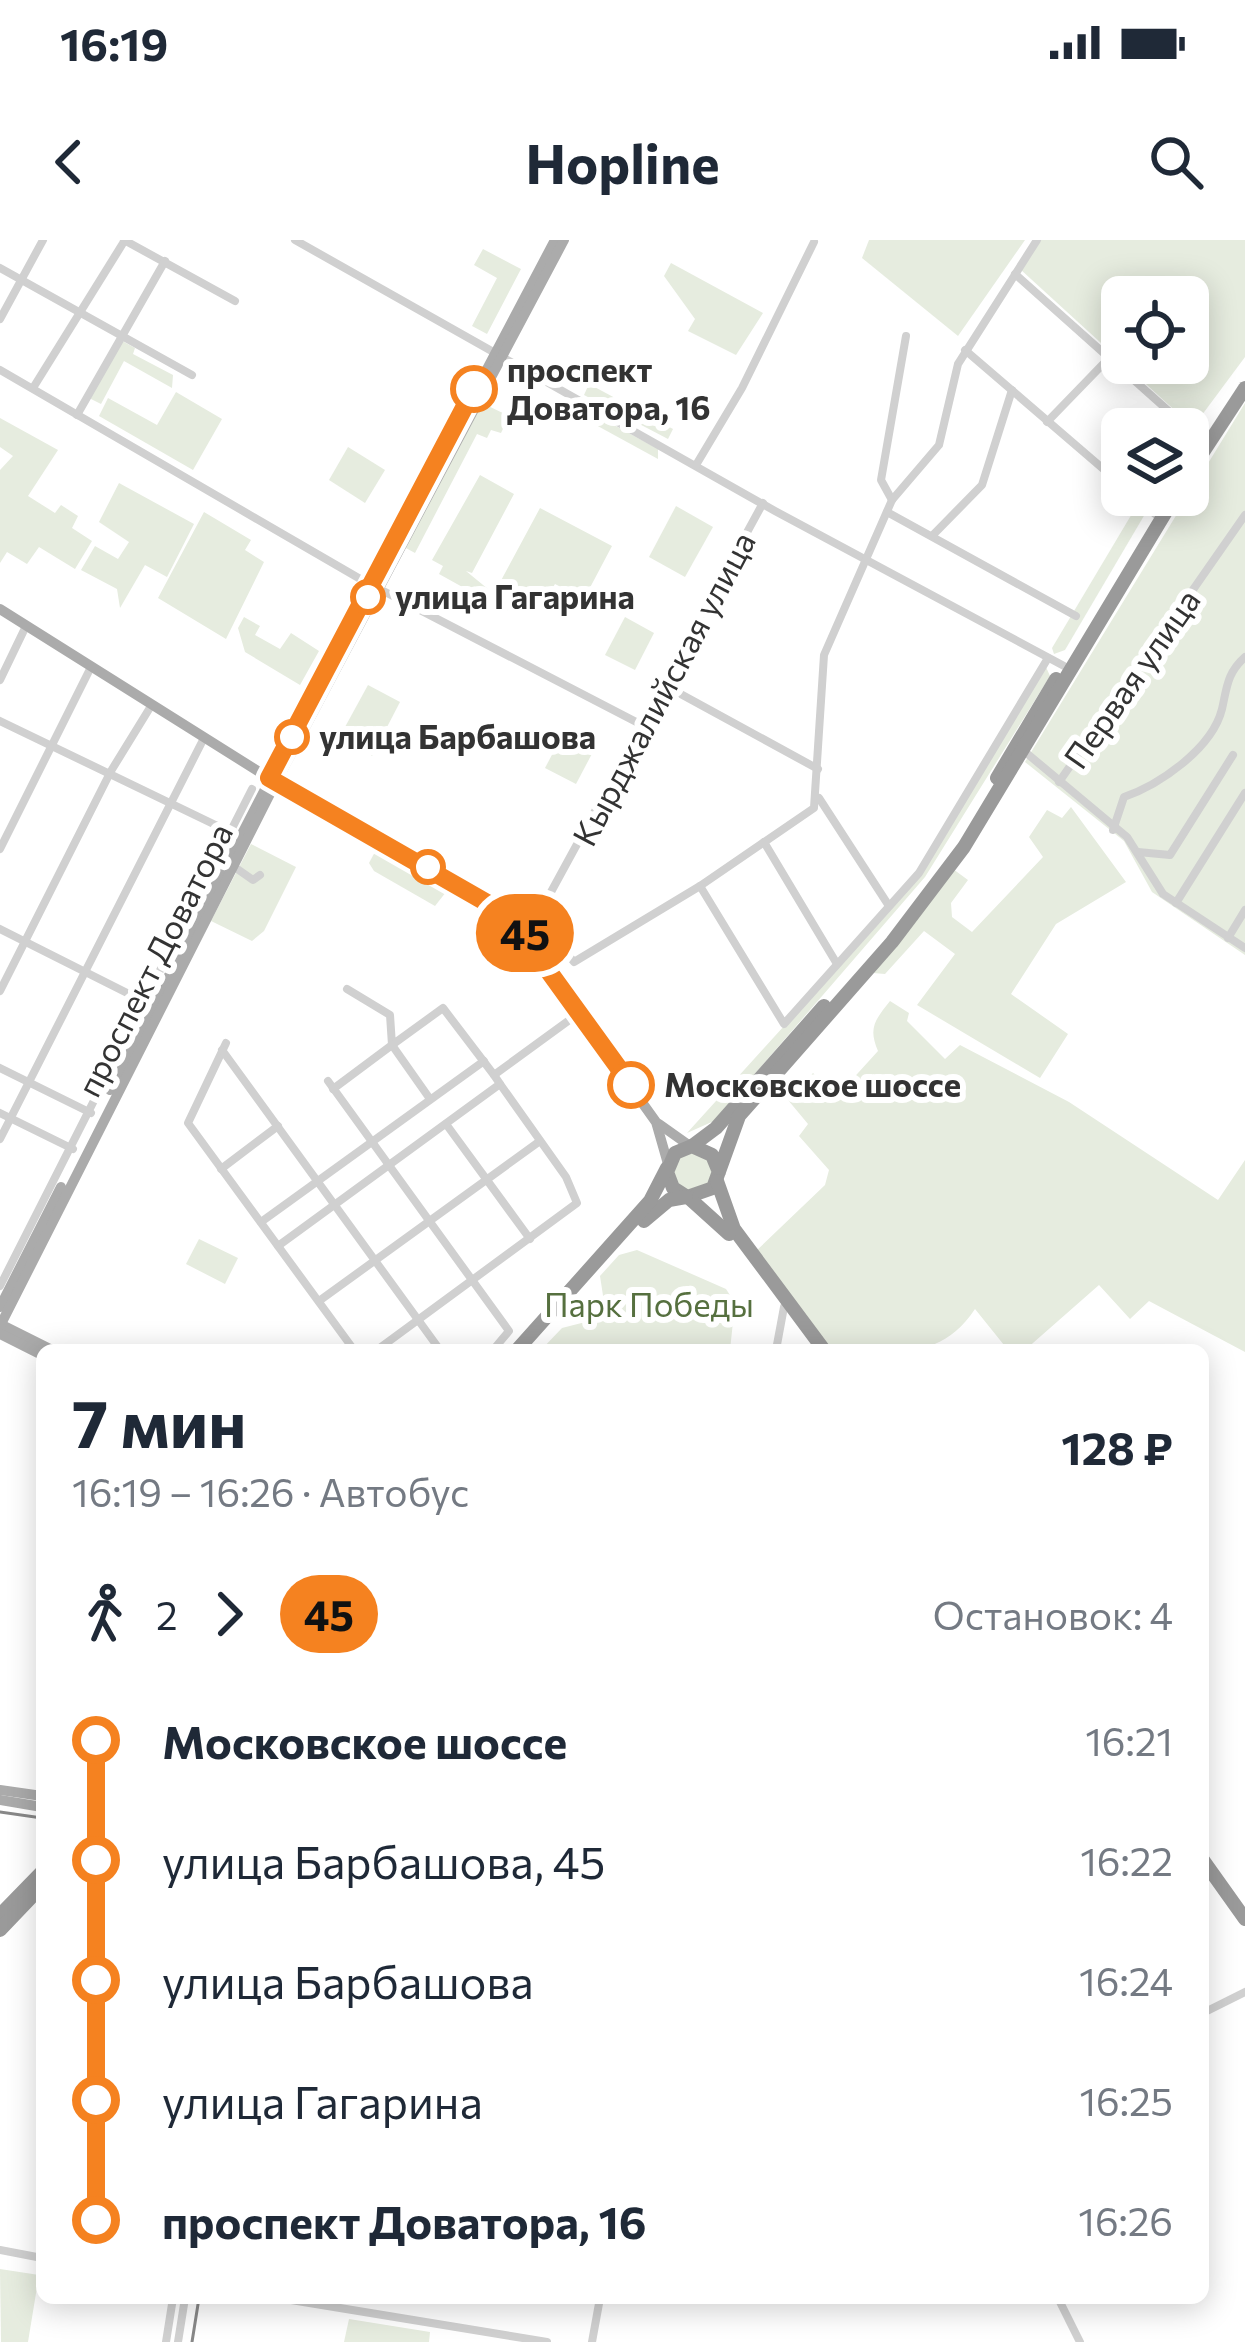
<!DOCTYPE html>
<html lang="ru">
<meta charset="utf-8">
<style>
:root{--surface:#fff;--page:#f2f2f3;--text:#1f2937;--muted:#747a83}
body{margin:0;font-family:Commissioner,sans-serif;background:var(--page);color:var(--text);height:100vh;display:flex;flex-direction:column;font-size:45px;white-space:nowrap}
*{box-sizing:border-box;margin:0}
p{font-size:39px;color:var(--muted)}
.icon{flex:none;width:66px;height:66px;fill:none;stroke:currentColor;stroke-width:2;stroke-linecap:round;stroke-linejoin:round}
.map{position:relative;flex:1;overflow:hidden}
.sheet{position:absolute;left:36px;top:1104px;width:1173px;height:960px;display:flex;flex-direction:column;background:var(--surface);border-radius:18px;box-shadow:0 6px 30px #0003}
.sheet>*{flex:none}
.badge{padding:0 24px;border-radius:39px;font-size:42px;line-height:78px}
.fabs{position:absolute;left:1101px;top:36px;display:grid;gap:24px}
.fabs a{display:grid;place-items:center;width:108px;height:108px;border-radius:18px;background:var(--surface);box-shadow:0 6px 30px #0003;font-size:60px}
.map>.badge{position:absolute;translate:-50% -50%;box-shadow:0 0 0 6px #fff}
.legs{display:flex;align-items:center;gap:18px;height:132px;padding:0 36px;font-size:39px}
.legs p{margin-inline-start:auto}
.summary{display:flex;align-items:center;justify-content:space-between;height:204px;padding:0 36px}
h1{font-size:66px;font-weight:700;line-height:90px}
ul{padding:0 36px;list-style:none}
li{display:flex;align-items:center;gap:42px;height:120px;font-size:45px}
li i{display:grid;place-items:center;width:18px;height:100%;margin:0 15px;background:currentColor}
li i::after{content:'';width:30px;height:30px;margin:-15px;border:9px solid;border-radius:50%;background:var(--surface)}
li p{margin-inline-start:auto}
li:first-child i{background:linear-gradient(#0000 50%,currentColor 0)}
li:last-child i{background:linear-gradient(currentColor 50%,#0000 0)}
.status{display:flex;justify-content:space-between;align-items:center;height:84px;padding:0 60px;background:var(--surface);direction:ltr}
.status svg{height:33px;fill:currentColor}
header{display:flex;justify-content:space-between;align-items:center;height:156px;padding:0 36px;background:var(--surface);font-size:54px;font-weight:700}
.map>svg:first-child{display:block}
.green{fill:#e6ecdf;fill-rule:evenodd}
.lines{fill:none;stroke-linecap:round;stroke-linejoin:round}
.minor{stroke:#d0d0d0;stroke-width:8}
.major{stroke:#ababab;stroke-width:10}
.highway{stroke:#9a9a9a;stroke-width:14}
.tram{stroke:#888;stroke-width:3}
.line-1-casing{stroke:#fff;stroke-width:27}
.line-1{stroke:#f58220;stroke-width:18}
.stop-1-dot{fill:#fff;stroke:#f58220;stroke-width:6}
.labels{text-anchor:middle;stroke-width:12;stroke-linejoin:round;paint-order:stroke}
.stop-label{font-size:33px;font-weight:bold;fill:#333;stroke:#fff;text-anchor:start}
.street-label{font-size:33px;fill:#333;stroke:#fff}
.park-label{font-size:33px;fill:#56703f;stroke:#fff}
</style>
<div class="status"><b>16:19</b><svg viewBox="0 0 49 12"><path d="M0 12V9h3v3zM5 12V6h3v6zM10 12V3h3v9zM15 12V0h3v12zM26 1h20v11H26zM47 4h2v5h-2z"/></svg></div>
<header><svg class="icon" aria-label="back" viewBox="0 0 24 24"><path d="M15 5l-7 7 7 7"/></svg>Hopline<svg class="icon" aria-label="search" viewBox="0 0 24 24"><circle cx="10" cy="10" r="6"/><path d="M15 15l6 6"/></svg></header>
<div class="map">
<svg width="1245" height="2102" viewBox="0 0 1245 2102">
<rect width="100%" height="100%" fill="#fff"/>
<!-- green -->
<g class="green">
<path d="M869,0H1025L958,96L862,18Z"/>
<path d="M1038,0H1245V117L1193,187L1020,29ZM1122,57H1188V123H1122Z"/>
<path d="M483,9L521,29L487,94L472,86L497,38L474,25Z"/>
<path d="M671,23L763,73L736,115L688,91L695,79L664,36Z"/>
<path d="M117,98L135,108L133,114L173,135L172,148L124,121L101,164L87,157Z"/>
<path d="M589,144L673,189L668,199L584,155Z"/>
<path d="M176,152L222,179L193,230L99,176L108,158L157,185Z"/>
<path d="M570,161L658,209V219L563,167Z"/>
<path d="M482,163L509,176L501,193L491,190L487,198L477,194L415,313L404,307Z"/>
<path d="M1245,163V715L1152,652L1124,601L1025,522Z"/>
<path d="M0,178L58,210L28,256L55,273L61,265L78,276L72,288L92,301L75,329L39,307L27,324L7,312L0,323V230L13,216L0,207Z"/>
<path d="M348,207L385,230L365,263L329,240Z"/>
<path d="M480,235L514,254L472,333L466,331L488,349L484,359L439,334L443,326L432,320Z"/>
<path d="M119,243L194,284L167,337L145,325L120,368L117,349L81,330L95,306L118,319L129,302L99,282Z"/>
<path d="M676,266L713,287L685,337L649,317Z"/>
<path d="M1141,267L1145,274L1065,410L1054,414L1052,408L1133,272Z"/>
<path d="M540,268L612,306L584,359L555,344L543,364L526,355L515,374L490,361Z"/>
<path d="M204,272L251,300L245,310L264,322L226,399L158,358Z"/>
<path d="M244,377L260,386L255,395L280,409L291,393L319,411L300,445L245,412L238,388Z"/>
<path d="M625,377L654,393L635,430L605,415Z"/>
<path d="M1046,427L1050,436L925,637L714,881L687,893L921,635Z"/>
<path d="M368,445L400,462L372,516L345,487Z"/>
<path d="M564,492L595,508L576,544L545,528Z"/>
<path d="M1071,567L1126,642L1056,684L1011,754L1068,794L1040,838L917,765L955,714L924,691L885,734L873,733L953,629L968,640L951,663L952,677L972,692L1043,617L1029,597L1047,570L1062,578Z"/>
<path d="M251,604L296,627L264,691L252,701L211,681Z"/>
<path d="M376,610L446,652L435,666L374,631L369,623Z"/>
<path d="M890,761L909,773L907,781L945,819L960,805L1069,862L1218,960L1245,920V1112L1149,1061L1130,1079L1099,1045L1025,1110H1008L975,1069C938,1125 888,1110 829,1110L755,1012L825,945L829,930L799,896L808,884L788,860L813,833L838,855L878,811C868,788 875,780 890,761Z"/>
<path d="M685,912H701L714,929L708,947L690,953L673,940V923Z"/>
<path d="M199,999L238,1018L225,1044L186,1024Z"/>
<path d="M637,1010L726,1049L735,1063L730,1110H541L562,1088L597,1079L604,1062L600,1036L619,1015Z"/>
<path d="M0,2029L39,2035L28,2102H1Z"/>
<path d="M349,2079L430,2092L429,2102H344Z"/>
</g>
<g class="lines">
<!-- minor -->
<g class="minor">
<path d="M124,0L235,61"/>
<path d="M295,0L775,271L1064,426"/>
<path d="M0,28L192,135"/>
<path d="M1015,34L1200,199"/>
<path d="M0,79L43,0"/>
<path d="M965,110L1122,245"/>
<path d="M0,130L362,340L644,486"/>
<path d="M33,148L125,0"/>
<path d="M77,175L165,21"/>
<path d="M1047,182L1108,119"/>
<path d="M696,225L742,148L814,2"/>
<path d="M1134,255L1155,274"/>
<path d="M892,260L881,240L906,96"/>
<path d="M887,272L1076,376"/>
<path d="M932,296L982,245L1012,150"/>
<path d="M0,440L26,386"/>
<path d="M666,446L818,529"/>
<path d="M0,481L230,592"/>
<path d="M1024,511L1127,597L1163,654L1245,708"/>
<path d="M1059,542L1245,275"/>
<path d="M819,558L889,666"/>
<path d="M1113,590L1124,557C1159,545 1212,509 1222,469C1227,447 1227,433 1245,417"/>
<path d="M764,602L837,724"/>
<path d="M0,609L91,427"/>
<path d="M1138,612L1170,615L1233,515"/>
<path d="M233,626L253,640L260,635"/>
<path d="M700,646L784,784L919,633L1048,418"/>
<path d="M1176,663L1245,553"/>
<path d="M539,680L574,722L700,646L814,568L824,415L892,260L939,205L958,124L1037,0"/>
<path d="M0,689L147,763"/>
<path d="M527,696L763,263"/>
<path d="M1228,698L1245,670"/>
<path d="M347,749L390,775L392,805L443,768L494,835"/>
<path d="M0,751L111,531L151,466"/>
<path d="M226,803L188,883L354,1110"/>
<path d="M222,810L440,1110"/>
<path d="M0,828L91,873"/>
<path d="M328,841L509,1091L493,1110"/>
<path d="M333,849L392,805L430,859"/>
<path d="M0,873L73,909"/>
<path d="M446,884L530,999"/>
<path d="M0,899L204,498"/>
<path d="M221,929L278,886"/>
<path d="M261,982L484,821"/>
<path d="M278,1006L500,844L494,835L579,773"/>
<path d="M0,1046L252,549"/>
<path d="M319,1061L540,901"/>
<path d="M377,1110L577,963L566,937L500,844"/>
<path d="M776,1110L784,1067"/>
<path d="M1203,1773L1245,1752"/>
<path d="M0,2010L42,2018"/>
<path d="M279,2058L547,2102"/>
<path d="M1058,2058L1080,2102"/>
<path d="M166,2102L173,2058"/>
<path d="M178,2102L185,2058"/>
<path d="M592,2102L600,2058"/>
</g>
<!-- major -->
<g class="major">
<path d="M0,369L269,538L508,675L656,882L668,924"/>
<path d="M340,408L555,0"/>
<path d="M110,850L294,493"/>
<path d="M659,884L690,906"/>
<path d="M0,1067L61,947"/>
<path d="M0,1084L52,1110"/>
<path d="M0,1086L276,542L564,0"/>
<path d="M0,1094L42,1115"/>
<path d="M0,1550L42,1556"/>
<path d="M0,1560L42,1567"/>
</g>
<!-- highway -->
<g class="highway">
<path d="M1188,235L1245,148"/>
<path d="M997,538L1056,439"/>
<path d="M692,906L716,888L824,766"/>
<path d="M719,932L712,915L692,906L675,913L667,932L673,948L687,957L713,948L739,876L892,702L964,607L1176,255"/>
<path d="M717,941L734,989L824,1110"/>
<path d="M688,957L729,994"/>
<path d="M644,981L669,960L686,957"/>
<path d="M517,1110L650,961L667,928"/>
<path d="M1203,1620L1245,1679"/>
<path d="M0,1675L42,1632"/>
<path d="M0,1690L42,1646"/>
</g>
<!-- tram -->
<g class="tram">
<path d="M0,1572L42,1578"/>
<path d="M192,2102L199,2058"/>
</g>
</g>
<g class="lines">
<!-- line-1 casing -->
<g class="line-1-casing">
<path id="line-1" d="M474,149L269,538L508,675L631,845"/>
</g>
<!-- line-1 -->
<use href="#line-1" class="line-1"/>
</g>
<!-- markers -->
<g class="stop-1-dot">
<circle cx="474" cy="149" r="21"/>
<circle cx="368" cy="357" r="15"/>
<circle cx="292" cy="497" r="15"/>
<circle cx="428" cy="627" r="15"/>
<circle cx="631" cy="845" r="21"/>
</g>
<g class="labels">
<!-- stop labels -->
<g class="stop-label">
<text x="507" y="142">проспект<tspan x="507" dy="38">Доватора, 16</tspan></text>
<text x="395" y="369">улица Гагарина</text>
<text x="319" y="509">улица Барбашова</text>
<text x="664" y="857">Московское шоссе</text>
</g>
<!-- street labels -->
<g class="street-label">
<text transform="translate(1132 439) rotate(-55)" y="12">Первая улица</text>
<text transform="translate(664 449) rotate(-62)" y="12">Кырджалийская улица</text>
<text transform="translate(155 720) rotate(-63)" y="12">проспект Доватора</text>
</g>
<!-- park labels -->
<g class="park-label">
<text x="649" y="1077">Парк Победы</text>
</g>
</g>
</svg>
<div class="fabs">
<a><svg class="icon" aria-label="locate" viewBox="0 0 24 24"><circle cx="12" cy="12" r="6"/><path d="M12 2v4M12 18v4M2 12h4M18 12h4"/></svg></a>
<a><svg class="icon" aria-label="layers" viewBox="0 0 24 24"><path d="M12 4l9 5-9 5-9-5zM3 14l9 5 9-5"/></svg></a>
</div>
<b class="badge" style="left:525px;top:693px;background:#f58220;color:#111">45</b>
<section class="sheet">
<div class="summary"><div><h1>7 мин</h1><p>16:19 – 16:26 · Автобус</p></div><b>128 ₽</b></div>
<div class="legs"><svg class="icon" aria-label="walk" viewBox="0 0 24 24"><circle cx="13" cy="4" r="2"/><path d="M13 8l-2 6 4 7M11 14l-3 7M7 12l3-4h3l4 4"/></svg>2<svg class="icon" aria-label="forward" viewBox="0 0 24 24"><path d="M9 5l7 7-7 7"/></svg><b class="badge" style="background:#f58220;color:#111">45</b><p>Остановок: 4</p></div>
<ul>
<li><i style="color:#f58220"></i><b>Московское шоссе</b><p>16:21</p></li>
<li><i style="color:#f58220"></i><span>улица Барбашова, 45</span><p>16:22</p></li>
<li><i style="color:#f58220"></i><span>улица Барбашова</span><p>16:24</p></li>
<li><i style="color:#f58220"></i><span>улица Гагарина</span><p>16:25</p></li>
<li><i style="color:#f58220"></i><b>проспект Доватора, 16</b><p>16:26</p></li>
</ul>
</section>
</div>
